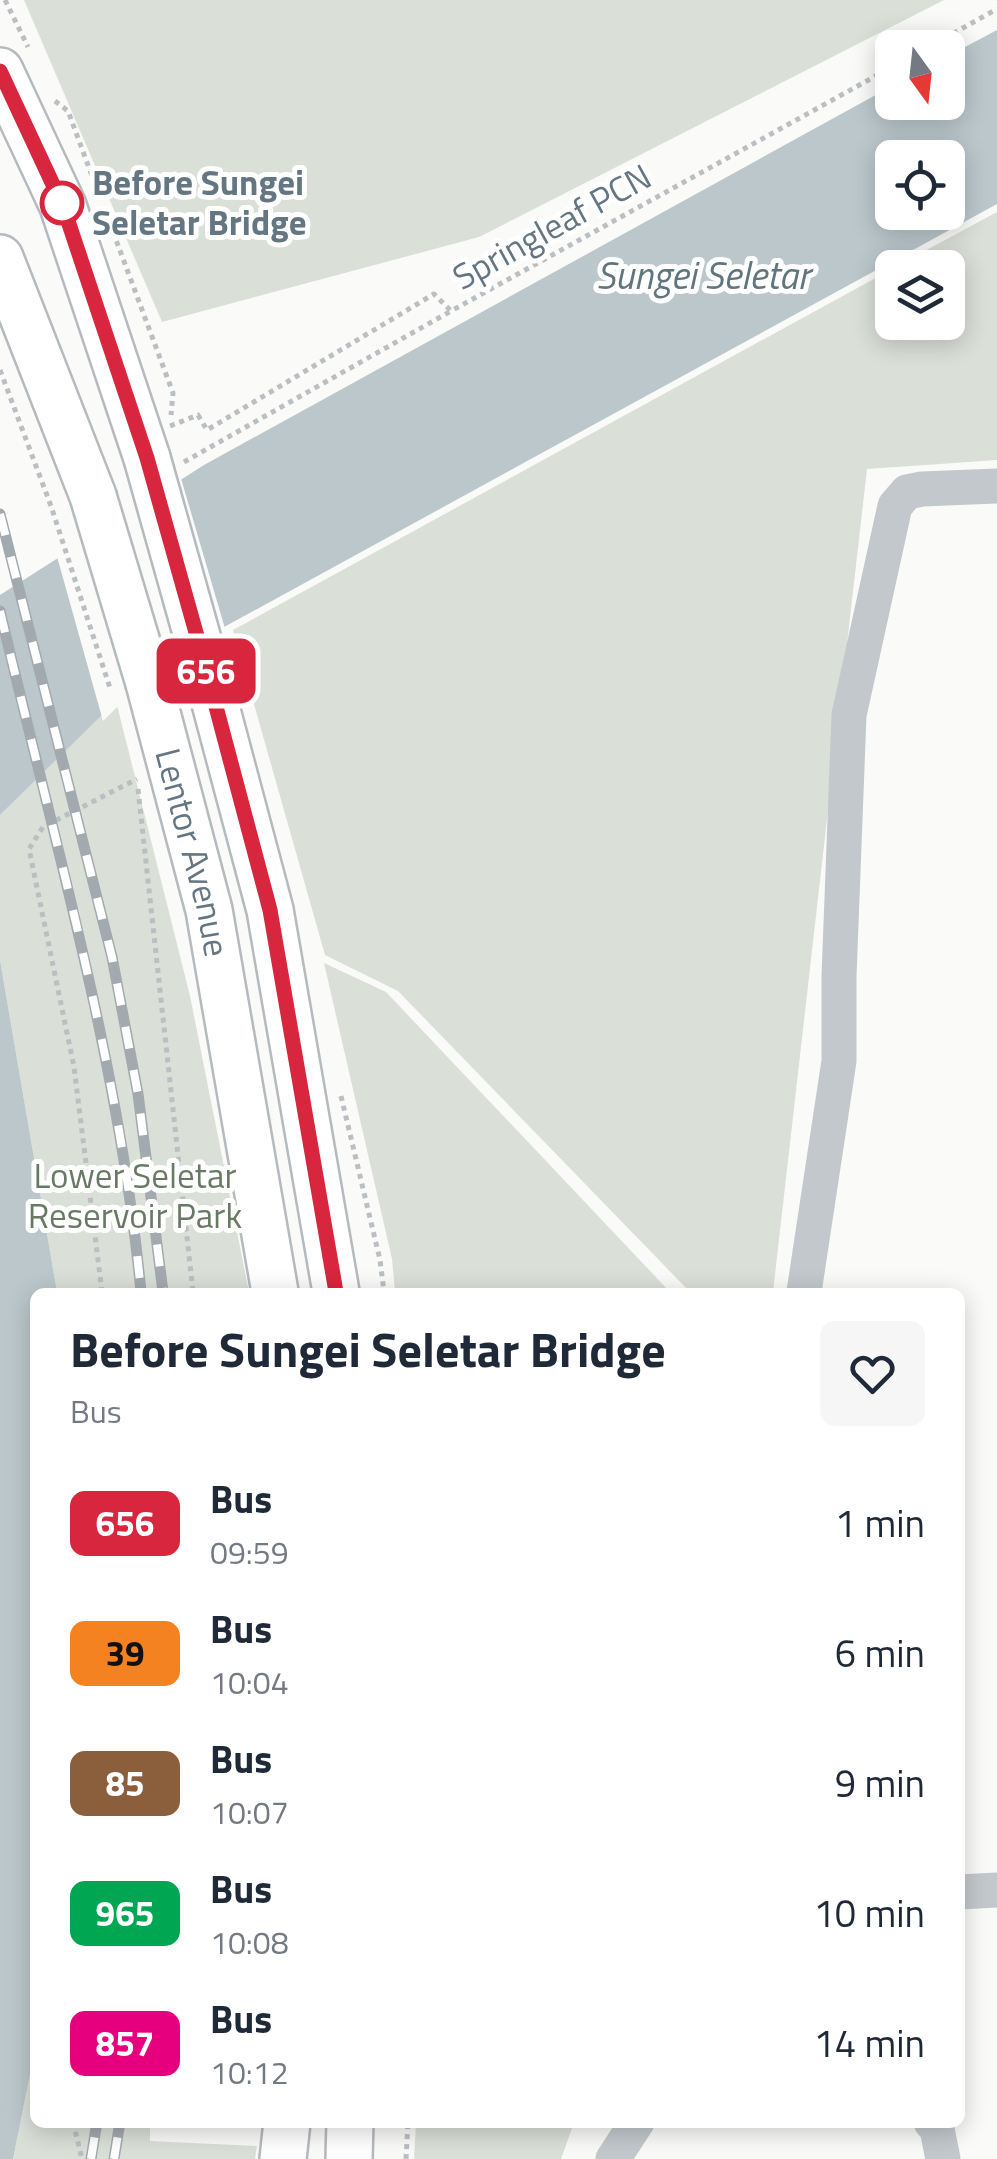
<!DOCTYPE html>
<style>
:root{--surface:#fff;--page:#f6f6f7;--text:#1f2937;--muted:#747a83}
body{margin:0;font-family:"Titillium Web",sans-serif;background:var(--page);color:var(--text);height:100vh;display:flex;flex-direction:column;font-size:38px;white-space:nowrap}
*{box-sizing:border-box;margin:0}
p{font-size:32px;color:var(--muted)}
.icon{flex:none;width:55px;height:55px;fill:none;stroke:currentColor;stroke-width:2;stroke-linecap:round;stroke-linejoin:round}
.map{position:relative;flex:1;overflow:hidden}
.side{position:absolute;left:30px;top:1288px;width:935px;height:840px;display:flex;flex-direction:column;background:var(--surface);border-radius:15px;box-shadow:0 5px 25px #0003}
.side>*{flex:none}
.badge{padding:0 20px;border-radius:15px;font-size:35px;line-height:65px}
.needle{width:65px;rotate:165deg}
.tools{position:absolute;left:875px;top:30px;display:grid;gap:20px}
.tools a{display:grid;place-items:center;width:90px;height:90px;border-radius:15px;background:var(--surface);box-shadow:0 5px 25px #0003;font-size:50px}
.map>.badge{position:absolute;translate:-50% -50%;box-shadow:0 0 0 5px #fff}
.round{display:grid;place-items:center;flex:none;width:105px;height:105px;border-radius:15px;background:var(--page)}
.summary{display:flex;align-items:center;justify-content:space-between;height:170px;padding:0 40px}
h1{font-size:48px;font-weight:700;line-height:75px}
ul{padding:0;list-style:none}
li{display:flex;align-items:center;gap:30px;height:130px;padding:0 40px}
li div{flex:1}
li b{display:block;font-size:38px}
li em{font-style:normal}
li .badge{min-width:110px;font-weight:700;text-align:center}
.map>svg:first-child{display:block}
.green{fill:#dadfd7}
.water{fill:#bbc7cb;fill-rule:evenodd}
.pier{fill:#fafaf8}
.lines{fill:none;stroke-linecap:round;stroke-linejoin:round}
.major-casing{stroke:#b5babe;stroke-width:50}
.path{stroke:#bbbfc2;stroke-width:5;stroke-dasharray:5 5;stroke-linecap:butt}
.minor{stroke:#c3c8cc;stroke-width:35}
.major{stroke:#fff;stroke-width:45}
.rail-casing{stroke:#a2aab0;stroke-width:11}
.rail{stroke:#fff;stroke-width:8;stroke-dasharray:22;stroke-linecap:butt}
.major-bridge-casing{stroke:#b5babe;stroke-width:50;stroke-linecap:butt}
.major-bridge{stroke:#fff;stroke-width:45}
.line-casing{stroke:#fff;stroke-width:22}
.line{stroke:#d7263d;stroke-width:15}
.stop-dot{fill:#fff;stroke:#d7263d;stroke-width:5}
.labels{text-anchor:middle;stroke-width:10;stroke-linejoin:round;paint-order:stroke}
.stop-label{font-size:35px;font-weight:bold;fill:#657683;stroke:#fff;text-anchor:start}
.street-label{font-size:35px;fill:#657683;stroke:#fff}
.park-label{font-size:35px;fill:#687a64;stroke:#fff}
.water-label{font-size:38px;font-style:italic;fill:#60757c;stroke:#fff}
</style>
<div class="map">
<svg width="997" height="2159" viewBox="0 0 997 2159">
<rect width="100%" height="100%" fill="#fafaf8"/>
<!-- green -->
<g class="green">
<path d="M24,0H944L479,237L162,322Z"/>
<path d="M997,212V460L867,469L773,1292H690L398,991L325,955L233,630L892,269V322H948V268L895,267Z"/>
<path d="M116,701L190,996L249,1292H57L0,960V815Z"/>
<path d="M324,963L386,992L670,1292H395L392,1259Z"/>
<path d="M35,2050V2122L150,2123V2141L257,2146L255,2159H13Z"/>
<path d="M567,2123L572,2128L561,2159H414L416,2123Z"/>
</g>
<!-- water -->
<g class="water">
<path d="M997,30V204L151,667L0,815V595L204,465L892,86V102H948V56ZM892,158H948V212H892Z"/>
<path d="M0,960L57,1292H35V2050L13,2159H0Z"/>
</g>
<!-- pier -->
<path class="pier" d="M180,475L226,632L154,671L103,721L56,553Z"/>
<g class="lines">
<!-- major casing -->
<g class="major-casing">
<g id="major">
<path d="M0,71L63,206L147,458"/>
<path d="M0,258L93,496"/>
<path d="M202,654L270,910L336,1292"/>
<path id="s1" d="M149,683L209,910L275,1292"/>
<path d="M283,2159L287,2122"/>
<path d="M349,2159L350,2122"/>
</g>
</g>
<!-- path -->
<g class="path">
<path d="M5,0L28,47"/>
<path d="M927,48L997,9"/>
<path d="M55,101L68,111L95,184"/>
<path d="M106,213L173,393L171,415"/>
<path d="M0,370L51,506L111,691"/>
<path d="M170,426L198,415L207,430L434,294L451,311L892,67"/>
<path d="M184,462L451,311"/>
<path d="M138,789L193,1292"/>
<path d="M341,1096L380,1260L384,1292"/>
<path d="M102,1292L74,1067L29,849L43,827L137,779"/>
<path d="M73,2122L82,2159"/>
<path d="M406,2159L408,2122"/>
</g>
<!-- minor -->
<g class="minor">
<path d="M804,1292L839,1061V976L849,715L895,506L907,492L922,489L997,486"/>
<path d="M960,1892L997,1890"/>
<path d="M931,2122L937,2129L943,2159"/>
<path d="M613,2159L637,2122"/>
</g>
<!-- major -->
<use href="#major" class="major"/>
<!-- rail casing -->
<g class="rail-casing">
<g id="rail">
<path d="M0,514L112,957L138,1094L163,1292"/>
<path d="M0,611C53,837 119,1061 141,1292"/>
<path d="M91,2159L97,2122"/>
<path d="M114,2159L120,2122"/>
</g>
</g>
<!-- rail -->
<use href="#rail" class="rail"/>
<!-- major-bridge casing -->
<g class="major-bridge-casing">
<g id="major-bridge">
<path d="M147,458L202,654"/>
<path d="M93,496L149,683"/>
</g>
</g>
<!-- major-bridge -->
<use href="#major-bridge" class="major-bridge"/>
</g>
<g class="lines">
<!-- line casing -->
<g class="line-casing">
<path id="line" d="M0,71L63,206L147,458L202,654L270,910L336,1292"/>
</g>
<!-- line -->
<use href="#line" class="line"/>
</g>
<!-- markers -->
<circle class="stop-dot" cx="62" cy="203" r="20"/>
<g class="labels">
<!-- stop labels -->
<g class="stop-label">
<text x="92" y="195">Before Sungei<tspan x="92" dy="40">Seletar Bridge</tspan></text>
</g>
<!-- street labels -->
<g class="street-label">
<text transform="translate(552 227) rotate(-29)" y="12">Springleaf PCN</text>
<text dy="12" stroke="none"><textPath href="#s1" startOffset="175">Lentor Avenue</textPath></text>
</g>
<!-- park labels -->
<g class="park-label">
<text x="135" y="1188">Lower Seletar<tspan x="135" dy="40">Reservoir Park</tspan></text>
</g>
<!-- water labels -->
<g class="water-label">
<text x="703" y="289">Sungei Seletar</text>
</g>
</g>
</svg>
<div class="tools">
<a><svg class="needle" viewBox="-14 -14 28 28"><path d="M0-13l5 13h-10z" fill="#e53935"/><path d="M0 13l5-13h-10z" fill="#747a83"/></svg></a>
<a><svg class="icon" aria-label="locate" viewBox="0 0 24 24"><circle cx="12" cy="12" r="6"/><path d="M12 2v4M12 18v4M2 12h4M18 12h4"/></svg></a>
<a><svg class="icon" aria-label="layers" viewBox="0 0 24 24"><path d="M12 4l9 5-9 5-9-5zM3 14l9 5 9-5"/></svg></a>
</div>
<b class="badge" style="left:206px;top:671px;background:#d7263d;color:#fff">656</b>
<section class="side">
<div class="summary"><div><h1>Before Sungei Seletar Bridge</h1><p>Bus</p></div><a class="round"><svg class="icon" aria-label="heart" viewBox="0 0 24 24"><path d="M12 20l-8-8c-3-5 5-10 8-4 3-6 11-1 8 4z"/></svg></a></div>
<ul>
<li><span class="badge" style="background:#d7263d;color:#fff">656</span><div><b>Bus</b><p>09:59</p></div><em>1 min</em></li>
<li><span class="badge" style="background:#f58220;color:#111">39</span><div><b>Bus</b><p>10:04</p></div><em>6 min</em></li>
<li><span class="badge" style="background:#8b5e3c;color:#fff">85</span><div><b>Bus</b><p>10:07</p></div><em>9 min</em></li>
<li><span class="badge" style="background:#00a651;color:#fff">965</span><div><b>Bus</b><p>10:08</p></div><em>10 min</em></li>
<li><span class="badge" style="background:#e6007e;color:#fff">857</span><div><b>Bus</b><p>10:12</p></div><em>14 min</em></li>
</ul>
</section>
</div>
